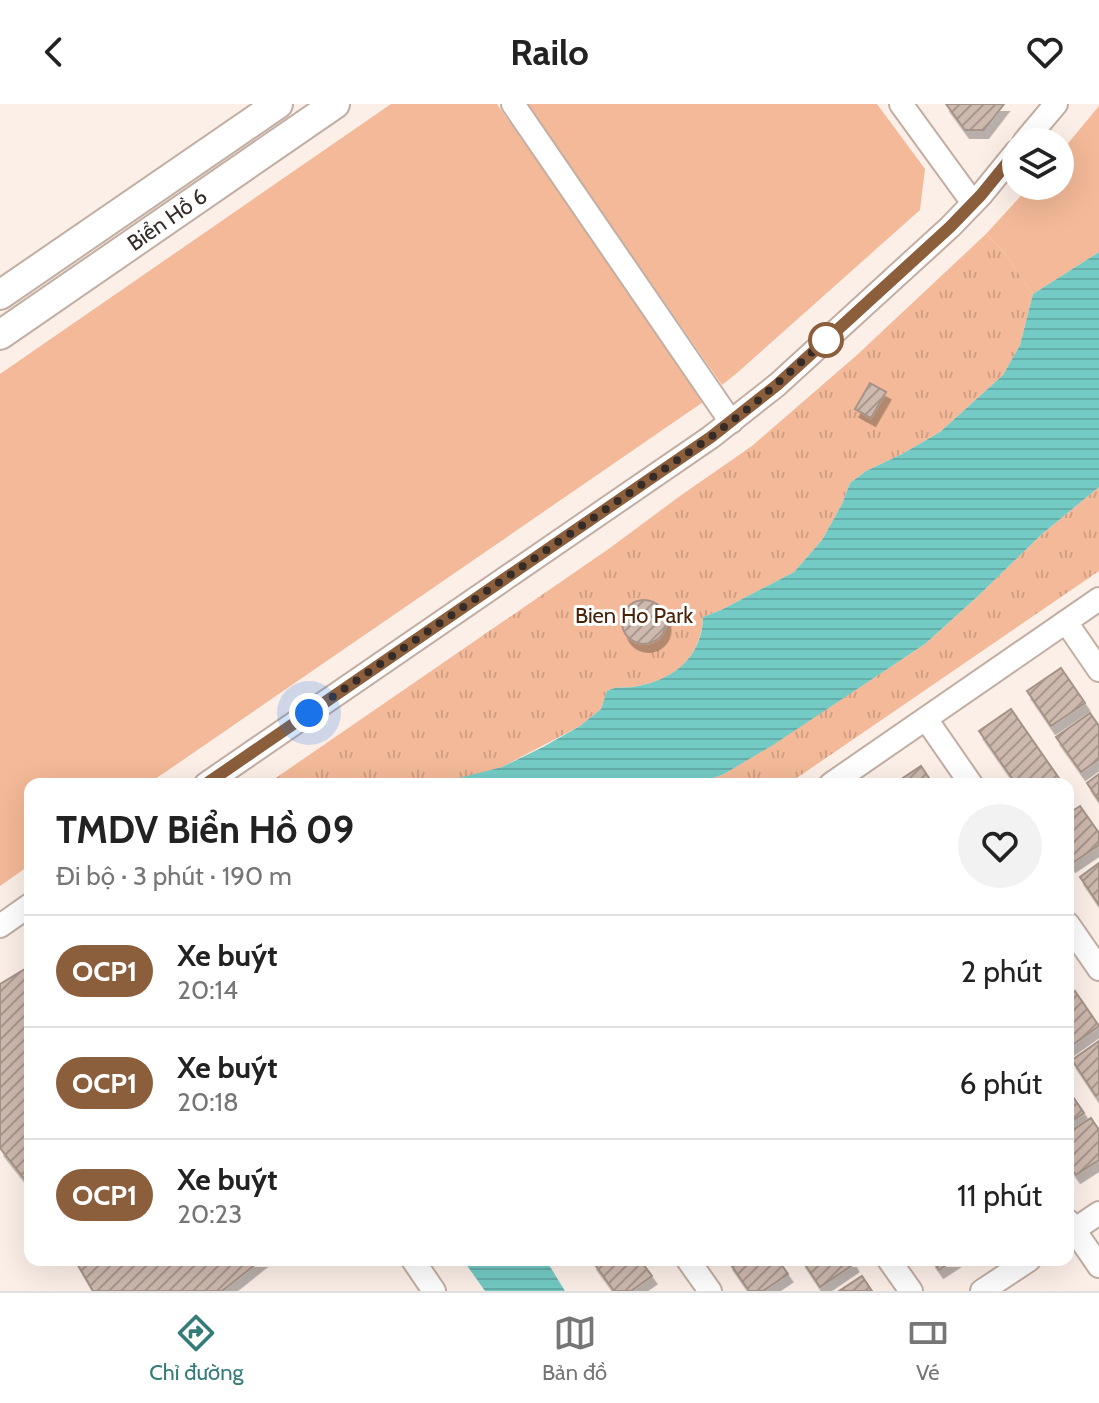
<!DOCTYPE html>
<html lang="vi">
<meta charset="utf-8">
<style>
:root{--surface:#fff;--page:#f2f2f2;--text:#222;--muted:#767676;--line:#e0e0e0;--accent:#347c78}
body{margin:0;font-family:Cabin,sans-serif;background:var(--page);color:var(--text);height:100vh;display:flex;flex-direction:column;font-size:30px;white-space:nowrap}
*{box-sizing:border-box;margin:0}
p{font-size:26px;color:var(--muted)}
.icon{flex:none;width:44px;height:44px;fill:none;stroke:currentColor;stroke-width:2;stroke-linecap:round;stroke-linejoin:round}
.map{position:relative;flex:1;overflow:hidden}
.side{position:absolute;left:24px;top:674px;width:1050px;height:488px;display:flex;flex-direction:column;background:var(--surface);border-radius:16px;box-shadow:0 8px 32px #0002}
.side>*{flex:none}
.badge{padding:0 16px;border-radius:26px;font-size:28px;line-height:52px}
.buttons{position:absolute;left:1002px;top:24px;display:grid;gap:16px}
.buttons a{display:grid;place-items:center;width:72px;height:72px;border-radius:50%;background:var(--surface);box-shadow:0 8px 32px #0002;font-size:40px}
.you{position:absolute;width:40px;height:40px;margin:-20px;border:6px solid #fff;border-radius:50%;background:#1a73e8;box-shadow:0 0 0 12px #1a73e833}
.map>.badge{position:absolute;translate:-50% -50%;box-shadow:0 0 0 4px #fff}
.round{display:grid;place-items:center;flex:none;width:84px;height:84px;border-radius:42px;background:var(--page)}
.headline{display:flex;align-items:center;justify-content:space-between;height:136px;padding:0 32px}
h1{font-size:38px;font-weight:800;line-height:60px}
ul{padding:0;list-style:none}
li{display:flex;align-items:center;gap:24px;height:112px;padding:0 32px;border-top:2px solid var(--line)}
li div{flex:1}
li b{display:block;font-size:30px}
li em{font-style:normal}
li .badge{min-width:88px;font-weight:700;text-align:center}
header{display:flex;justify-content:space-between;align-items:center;height:104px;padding:0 32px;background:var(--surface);font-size:36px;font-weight:800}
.tabs{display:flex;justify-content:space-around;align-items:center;height:112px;border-top:2px solid var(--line);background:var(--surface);font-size:22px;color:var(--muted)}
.tabs a{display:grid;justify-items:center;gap:4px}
.tabs .active{color:var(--accent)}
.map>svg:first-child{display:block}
.grass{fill:#f3b998}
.park{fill:url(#park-tufts)}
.water{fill:url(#water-rules)}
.building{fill:url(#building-hatch);stroke:#a69388;stroke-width:2;filter:url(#shadow)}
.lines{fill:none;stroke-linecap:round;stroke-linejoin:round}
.minor-casing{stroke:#c2aea3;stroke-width:26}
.tertiary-casing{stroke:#c2aea3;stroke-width:32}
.minor{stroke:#fff;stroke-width:22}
.tertiary{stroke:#fff;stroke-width:28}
.line-casing{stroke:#fff;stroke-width:18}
.line{stroke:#8b5e3c;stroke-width:12}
.walk{stroke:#352c28;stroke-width:8;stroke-dasharray:0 14.4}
.stop-dot{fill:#fff;stroke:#8b5e3c;stroke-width:4}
.labels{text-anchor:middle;stroke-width:6;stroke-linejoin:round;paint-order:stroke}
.street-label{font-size:22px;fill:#352c28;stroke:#fff}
.park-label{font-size:22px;fill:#492208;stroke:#fff}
</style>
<header><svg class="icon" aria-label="back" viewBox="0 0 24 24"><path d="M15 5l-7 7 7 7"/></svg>Railo<svg class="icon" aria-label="heart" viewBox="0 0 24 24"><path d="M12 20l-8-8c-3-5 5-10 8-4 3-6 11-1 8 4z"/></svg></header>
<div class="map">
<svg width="1099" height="1187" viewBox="0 0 1099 1187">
<defs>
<pattern id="park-tufts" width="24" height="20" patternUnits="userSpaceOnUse" patternTransform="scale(2)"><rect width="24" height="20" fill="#f3b998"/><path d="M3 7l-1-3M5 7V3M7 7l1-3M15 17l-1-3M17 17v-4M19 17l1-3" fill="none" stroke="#d19f83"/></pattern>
<pattern id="water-rules" width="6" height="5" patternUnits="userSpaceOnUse" patternTransform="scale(2)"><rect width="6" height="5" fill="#74cbc5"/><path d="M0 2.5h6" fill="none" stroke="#65aea9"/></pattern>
<pattern id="building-hatch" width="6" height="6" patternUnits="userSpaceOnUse" patternTransform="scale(2)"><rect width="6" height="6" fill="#ceb9ae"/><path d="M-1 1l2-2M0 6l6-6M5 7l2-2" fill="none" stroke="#a8978e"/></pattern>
<filter id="shadow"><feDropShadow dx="4.5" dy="8" stdDeviation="0" flood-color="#0004"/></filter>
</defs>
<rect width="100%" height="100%" fill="#fcefe8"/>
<!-- grass -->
<g class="grass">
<path d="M391,0H497L706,296L148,680H30V761L0,782V270Z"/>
<path d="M526,0H877L925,65L920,106L737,269L722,281Z"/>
<path d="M1099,2V148L1033,190L1003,147L986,130L1030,82H1060V49Z"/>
</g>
<!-- park -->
<g class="park">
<path d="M986,130L1003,147L1033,190L1020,241L1003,271L940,328L902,350L866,367L850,379L842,400L822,436L794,468L721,506L703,513C701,552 676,575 638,582C627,585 618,581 607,587L601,605L580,622L502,663L468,673L436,680H267L610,444L680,392L752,342L857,251Z"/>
<path d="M1099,383V467L788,680H697L724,670L775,639L925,540L977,493L1042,430Z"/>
</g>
<!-- water -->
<g class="water">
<path d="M1099,148V383L1042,430L977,493L925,540L773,641L724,670L697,680H436L502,663L543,643L580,622L601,605L607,587C618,581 627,585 638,582C675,575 702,552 703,513L721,506L794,468L822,436L842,400L850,379L866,367L902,350L940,328L1003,271L1020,241L1033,190Z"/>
<path d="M463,1156H546L565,1187H485Z"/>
</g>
<!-- building -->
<g class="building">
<path d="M946,0H1004L984,26H965Z"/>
<path d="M870,279L886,288L871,314L855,305Z"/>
<circle cx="644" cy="518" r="22"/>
<path d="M1061,564L1085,599L1051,622L1027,587Z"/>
<path d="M1011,605L1063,680H1016L979,627Z"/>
<path d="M1090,609L1099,622V655L1081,668L1056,633Z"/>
<path d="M921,662L933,680H894Z"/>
<path d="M1099,670V697L1087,679Z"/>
<path d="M1080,702L1099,729V741L1071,760L1068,756V710Z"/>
<path d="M1099,759V801L1080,773Z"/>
<path d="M30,862V1082L0,1044V880Z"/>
<path d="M1075,887L1099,922L1068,944V892Z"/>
<path d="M1099,937V990L1096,992L1072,956Z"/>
<path d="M1069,987L1084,1009L1068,1020V988Z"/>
<path d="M1091,1014L1099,1026V1056L1076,1071L1068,1060V1029Z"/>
<path d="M75,1156H261L222,1187H93Z"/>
<path d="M596,1156H640L652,1172L631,1187H614L593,1158Z"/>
<path d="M732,1156H778L788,1170L763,1187H749L729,1158Z"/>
<path d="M802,1156H852L854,1160L820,1183Z"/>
<path d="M932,1156H954L939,1166Z"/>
<path d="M862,1172L872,1187H839Z"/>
</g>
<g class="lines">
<!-- minor casing -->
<g class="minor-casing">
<g id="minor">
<path d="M513,0L731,318"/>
<path d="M901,0L973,99"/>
<path d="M1024,38L1056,0"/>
<path d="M1066,518L1099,566"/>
<path d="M926,615L971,680"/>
<path d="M206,680L711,333L777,281L950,123L981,91L1016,48"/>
<path d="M831,680L1099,495"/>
<path d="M1068,820L1099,865"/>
<path d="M0,822L30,801"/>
<path d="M1068,1117L1099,1162"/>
<path d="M1068,1130L1099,1109"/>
<path d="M413,1156L434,1187"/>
<path d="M688,1156L710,1187"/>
<path d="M889,1156L911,1187"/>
<path d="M982,1187L1029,1156"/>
</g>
</g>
<!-- tertiary casing -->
<g class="tertiary-casing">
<g id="tertiary">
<path d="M0,191L278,0"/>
<path d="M0,231L335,0"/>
</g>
</g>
<!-- minor -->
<use href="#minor" class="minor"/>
<!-- tertiary -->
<use href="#tertiary" class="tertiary"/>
</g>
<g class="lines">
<!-- line casing -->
<g class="line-casing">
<path id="line" d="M206,680L711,333L777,281L950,123L981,91L1016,48"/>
</g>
<!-- line -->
<use href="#line" class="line"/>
<!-- walk -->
<path class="walk" d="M309,609L711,333L754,300L826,236"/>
</g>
<!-- markers -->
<circle class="stop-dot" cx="826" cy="236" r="16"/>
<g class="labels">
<!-- street labels -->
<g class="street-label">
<text transform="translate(167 115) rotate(-35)" y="8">Biển Hồ 6</text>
</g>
<!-- park labels -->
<g class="park-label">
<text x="634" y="519">Bien Ho Park</text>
</g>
</g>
</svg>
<div class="buttons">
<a><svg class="icon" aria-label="layers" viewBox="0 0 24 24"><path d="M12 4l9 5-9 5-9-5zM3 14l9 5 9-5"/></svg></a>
</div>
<div class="you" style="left:309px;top:609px"></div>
<section class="side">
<div class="headline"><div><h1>TMDV Biển Hồ 09</h1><p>Đi bộ · 3 phút · 190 m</p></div><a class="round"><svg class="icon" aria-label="heart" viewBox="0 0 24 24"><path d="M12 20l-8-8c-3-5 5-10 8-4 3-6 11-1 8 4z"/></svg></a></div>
<ul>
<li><span class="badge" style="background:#8b5e3c;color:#fff">OCP1</span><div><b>Xe buýt</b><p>20:14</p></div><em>2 phút</em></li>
<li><span class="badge" style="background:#8b5e3c;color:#fff">OCP1</span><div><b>Xe buýt</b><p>20:18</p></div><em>6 phút</em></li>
<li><span class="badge" style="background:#8b5e3c;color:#fff">OCP1</span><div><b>Xe buýt</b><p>20:23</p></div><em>11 phút</em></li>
</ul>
</section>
</div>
<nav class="tabs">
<a class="active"><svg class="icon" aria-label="directions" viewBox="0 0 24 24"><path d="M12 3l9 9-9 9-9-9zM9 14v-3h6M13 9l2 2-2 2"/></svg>Chỉ đường</a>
<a><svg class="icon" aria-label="map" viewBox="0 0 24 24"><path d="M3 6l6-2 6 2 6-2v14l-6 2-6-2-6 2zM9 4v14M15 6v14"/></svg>Bản đồ</a>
<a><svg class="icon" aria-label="tickets" viewBox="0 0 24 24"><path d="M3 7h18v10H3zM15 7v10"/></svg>Vé</a>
</nav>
